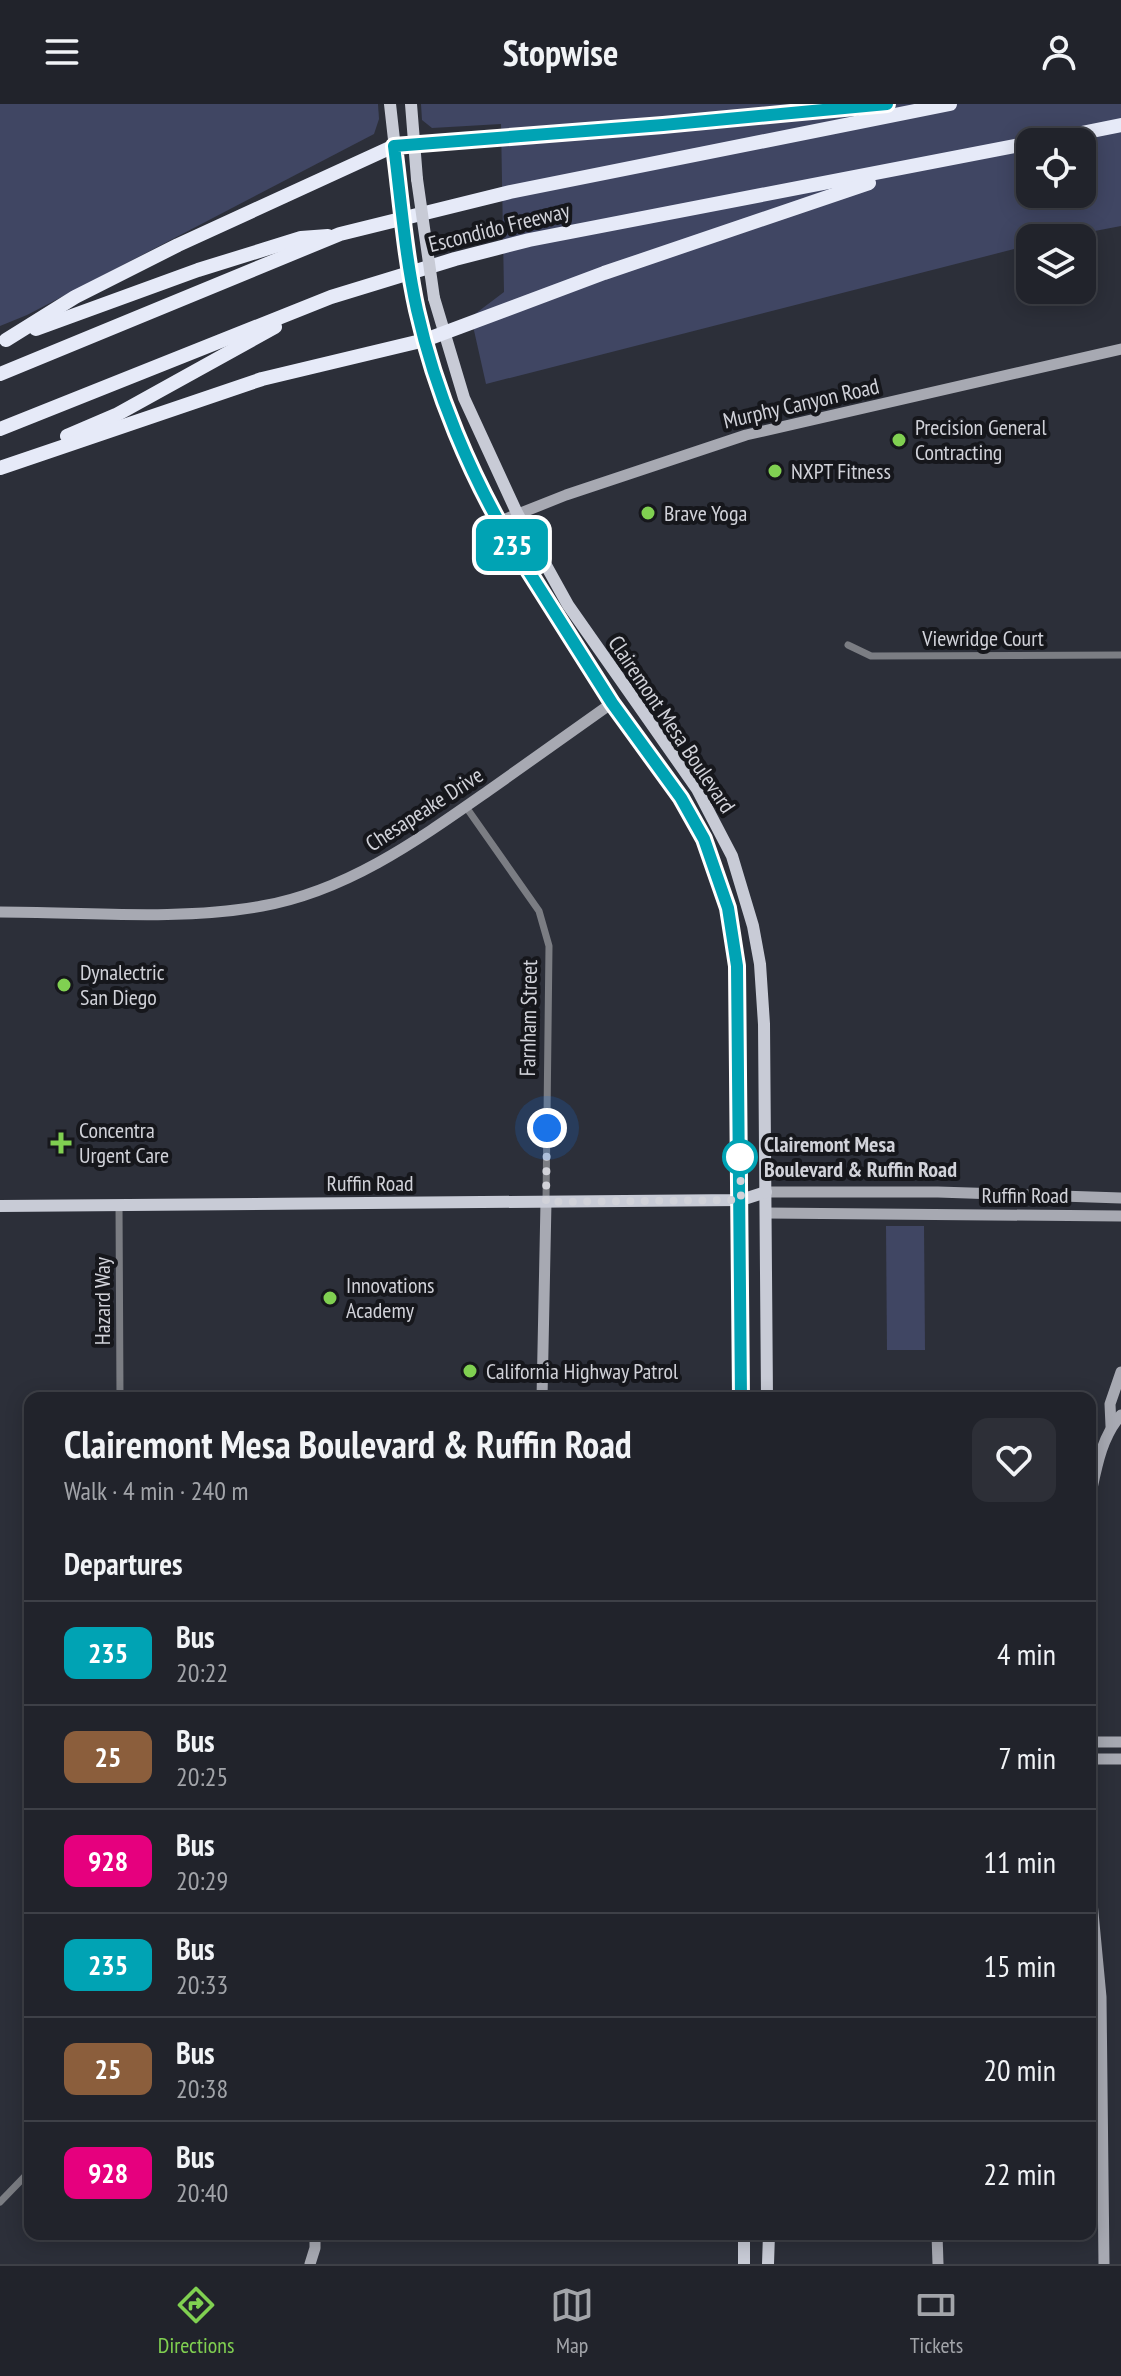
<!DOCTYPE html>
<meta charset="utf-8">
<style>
:root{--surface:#21232b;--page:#2d2f37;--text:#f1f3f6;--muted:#a2a4a9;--line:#3e4047;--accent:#80d051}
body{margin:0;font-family:"PT Sans Narrow",sans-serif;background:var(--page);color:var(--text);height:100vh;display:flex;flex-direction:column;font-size:30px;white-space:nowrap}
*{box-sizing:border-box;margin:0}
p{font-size:26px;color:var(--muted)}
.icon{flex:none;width:44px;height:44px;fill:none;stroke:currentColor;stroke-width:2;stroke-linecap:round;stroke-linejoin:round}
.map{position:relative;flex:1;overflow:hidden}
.drawer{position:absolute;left:24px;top:1288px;width:1072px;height:848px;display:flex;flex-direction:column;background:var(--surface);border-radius:16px;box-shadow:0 4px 20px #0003,0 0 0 2px var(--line)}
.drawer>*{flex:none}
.badge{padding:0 16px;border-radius:12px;font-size:28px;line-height:52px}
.fabs{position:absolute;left:1016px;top:24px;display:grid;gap:16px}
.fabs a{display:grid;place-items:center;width:80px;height:80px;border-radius:16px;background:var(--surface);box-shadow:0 4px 20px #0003,0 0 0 2px var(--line);font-size:40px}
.you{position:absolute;width:40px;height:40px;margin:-20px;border:6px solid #fff;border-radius:50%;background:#1a73e8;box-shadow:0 0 0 12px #1a73e833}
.map>.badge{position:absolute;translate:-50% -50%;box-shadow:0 0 0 4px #fff}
h2{padding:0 40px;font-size:30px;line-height:72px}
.round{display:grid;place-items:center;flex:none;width:84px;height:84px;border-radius:16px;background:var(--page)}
.head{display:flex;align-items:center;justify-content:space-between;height:136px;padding:0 40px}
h1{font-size:38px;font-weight:700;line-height:60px}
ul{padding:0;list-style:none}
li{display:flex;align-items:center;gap:24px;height:104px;padding:0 40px;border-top:2px solid var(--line)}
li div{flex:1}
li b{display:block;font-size:30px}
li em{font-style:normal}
li .badge{min-width:88px;font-weight:700;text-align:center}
header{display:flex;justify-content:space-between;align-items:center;height:104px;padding:0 40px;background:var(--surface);font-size:36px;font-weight:700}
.tab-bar{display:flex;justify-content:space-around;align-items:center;height:112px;border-top:2px solid var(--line);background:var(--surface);font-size:22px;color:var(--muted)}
.tab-bar a{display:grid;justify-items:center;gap:4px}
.tab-bar .current{color:var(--accent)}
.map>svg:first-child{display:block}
.green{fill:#404663;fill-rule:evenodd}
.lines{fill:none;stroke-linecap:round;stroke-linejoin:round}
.street{stroke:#7b7d83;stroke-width:7}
.secondary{stroke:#a7a9b2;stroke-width:11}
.primary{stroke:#c8cbd6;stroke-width:12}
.highway{stroke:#e6eaf8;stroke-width:14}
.primary-bridge{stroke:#c8cbd6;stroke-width:12}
.line-casing{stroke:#fff;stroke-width:18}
.line{stroke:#00a3b4;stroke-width:12}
.walk{stroke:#d1d2d9;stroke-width:8;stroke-dasharray:0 14.4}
.poi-dot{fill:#80d051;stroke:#16171c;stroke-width:3}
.stop-dot{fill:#fff;stroke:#00a3b4;stroke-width:4}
.labels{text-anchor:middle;stroke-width:8;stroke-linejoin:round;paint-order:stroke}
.street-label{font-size:22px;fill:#d1d2d9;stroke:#16171c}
.poi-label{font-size:22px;fill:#d1d2d9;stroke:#16171c;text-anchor:start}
.stop-label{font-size:22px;font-weight:bold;fill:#d1d2d9;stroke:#16171c;text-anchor:start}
</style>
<header><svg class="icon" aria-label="menu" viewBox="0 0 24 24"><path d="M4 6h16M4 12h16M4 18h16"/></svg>Stopwise<svg class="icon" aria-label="person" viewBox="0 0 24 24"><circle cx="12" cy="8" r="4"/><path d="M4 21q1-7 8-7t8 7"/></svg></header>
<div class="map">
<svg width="1121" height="2160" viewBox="0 0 1121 2160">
<rect width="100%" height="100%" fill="#2c2f39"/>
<!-- green -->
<g class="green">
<path d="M0,0H378L379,15L374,30L27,211L0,222Z"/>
<path d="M421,0H1121V122L1058,134H1030V141L486,280L471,213L504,188L501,20L432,24L422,16ZM1030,38H1082V90H1030Z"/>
<path d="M886,1122H924L925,1246H887Z"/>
</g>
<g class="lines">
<!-- street -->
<g class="street">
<path d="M848,541L871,552L1121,551"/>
<path d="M466,703L539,807L549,842L546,1098"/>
<path d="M119,1100L120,1294"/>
<path d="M0,2098L30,2067"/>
</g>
<!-- secondary -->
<g class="secondary">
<path d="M498,418L566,391L746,331L1121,245"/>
<path d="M0,808C82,808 181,817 262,802C347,787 418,736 488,687C529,658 571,628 612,599"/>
<path d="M766,1088H938L1121,1094"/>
<path d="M766,1109L1121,1112"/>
<path d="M542,1294L546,1098"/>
<path d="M1111,1322L1110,1300L1121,1268"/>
<path d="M1090,1394C1096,1366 1101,1333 1121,1311"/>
<path d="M1090,1638H1121"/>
<path d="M1090,1655H1121"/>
<path d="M1090,1777L1101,1893L1104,2160"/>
<path d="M937,2130L938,2160"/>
<path d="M310,2160L315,2144V2130"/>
</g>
<!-- primary -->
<g class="primary">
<path d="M390,0L399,80"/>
<path d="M411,0L417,75"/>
<path d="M434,194L464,294L517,409L568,501L697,685L732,752L753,822L760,860L764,920L767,1294"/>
<path d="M415,195L445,300L498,418L612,599L681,694L704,735L728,804L737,862L741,1294"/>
<path d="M0,1102L741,1096L766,1088"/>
<path d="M744,2160V2130"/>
<path d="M768,2160L769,2130"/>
</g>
<!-- highway -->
<g class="highway">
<path d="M1037,38L1121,21"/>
<path d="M36,225L198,166L301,134L328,132"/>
<path d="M6,236L75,193L178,141L394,42L663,21L887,0"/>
<path d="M0,270L340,130L510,88L950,0"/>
<path d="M0,325L331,193L455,155L529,136L1030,39"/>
<path d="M67,332L116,311L275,223"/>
<path d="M0,364L262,275L425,236L604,169L869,79"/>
</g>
<!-- primary-bridge -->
<g class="primary-bridge">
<path d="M417,75L434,194"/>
<path d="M399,80L415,195"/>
</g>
</g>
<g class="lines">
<!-- line casing -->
<g class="line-casing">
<path id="line" d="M741,1294L737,862L728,804L704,735L681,694L612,599L514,444C471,373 435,287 417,206C405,152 401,96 394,42L663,21L887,0"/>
</g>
<!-- line -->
<use href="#line" class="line"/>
<!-- walk -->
<path class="walk" d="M547,1024L546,1098L741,1096L740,1048V1053"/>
</g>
<!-- markers -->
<g class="poi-dot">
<circle cx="899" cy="336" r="8"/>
<circle cx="775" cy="367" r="8"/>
<circle cx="648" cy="409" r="8"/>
<circle cx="64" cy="881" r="8"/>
<path d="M57 1027h8v8h8v8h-8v8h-8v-8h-8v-8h8z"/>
<circle cx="330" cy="1194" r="8"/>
<circle cx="470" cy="1267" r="8"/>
</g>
<circle class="stop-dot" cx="740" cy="1053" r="16"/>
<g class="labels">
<!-- street labels -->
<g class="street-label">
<text transform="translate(499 123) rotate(-14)" y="8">Escondido Freeway</text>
<text transform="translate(801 299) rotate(-13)" y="8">Murphy Canyon Road</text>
<text x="983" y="542">Viewridge Court</text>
<text transform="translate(672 620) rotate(56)" y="8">Clairemont Mesa Boulevard</text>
<text transform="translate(424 705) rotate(-33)" y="8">Chesapeake Drive</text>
<text transform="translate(528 914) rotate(-89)" y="8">Farnham Street</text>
<text x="370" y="1087">Ruffin Road</text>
<text x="1025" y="1099">Ruffin Road</text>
<text transform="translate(102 1197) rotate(-90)" y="8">Hazard Way</text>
</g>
<!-- poi labels -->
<g class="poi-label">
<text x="915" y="331">Precision General<tspan x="915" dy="25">Contracting</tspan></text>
<text x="791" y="375">NXPT Fitness</text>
<text x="664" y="417">Brave Yoga</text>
<text x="80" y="876">Dynalectric<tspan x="80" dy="25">San Diego</tspan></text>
<text x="79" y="1034">Concentra<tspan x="79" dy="25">Urgent Care</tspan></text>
<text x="346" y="1189">Innovations<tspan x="346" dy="25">Academy</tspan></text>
<text x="486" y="1275">California Highway Patrol</text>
</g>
<!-- stop labels -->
<g class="stop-label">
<text x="764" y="1048">Clairemont Mesa<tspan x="764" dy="25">Boulevard &amp; Ruffin Road</tspan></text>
</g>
</g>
</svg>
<div class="fabs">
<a><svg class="icon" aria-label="locate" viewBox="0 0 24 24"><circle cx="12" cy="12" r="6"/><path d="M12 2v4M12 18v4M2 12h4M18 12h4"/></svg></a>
<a><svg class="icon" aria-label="layers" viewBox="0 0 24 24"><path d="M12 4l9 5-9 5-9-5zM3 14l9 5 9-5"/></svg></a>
</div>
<div class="you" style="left:547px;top:1024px"></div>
<b class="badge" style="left:512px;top:441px;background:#00a3b4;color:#fff">235</b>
<section class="drawer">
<div class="head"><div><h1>Clairemont Mesa Boulevard &amp; Ruffin Road</h1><p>Walk · 4 min · 240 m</p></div><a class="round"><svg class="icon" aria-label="heart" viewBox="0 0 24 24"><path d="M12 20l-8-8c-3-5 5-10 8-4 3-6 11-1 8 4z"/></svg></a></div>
<h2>Departures</h2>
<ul>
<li><span class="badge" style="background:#00a3b4;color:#fff">235</span><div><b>Bus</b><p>20:22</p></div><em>4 min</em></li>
<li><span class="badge" style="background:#8b5e3c;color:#fff">25</span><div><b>Bus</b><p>20:25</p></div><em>7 min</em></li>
<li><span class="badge" style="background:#e6007e;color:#fff">928</span><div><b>Bus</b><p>20:29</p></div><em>11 min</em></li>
<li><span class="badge" style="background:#00a3b4;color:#fff">235</span><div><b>Bus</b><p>20:33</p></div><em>15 min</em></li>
<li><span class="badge" style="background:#8b5e3c;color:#fff">25</span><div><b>Bus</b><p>20:38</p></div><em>20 min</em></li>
<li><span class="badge" style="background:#e6007e;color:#fff">928</span><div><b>Bus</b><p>20:40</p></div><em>22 min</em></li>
</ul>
</section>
</div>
<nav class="tab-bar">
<a class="current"><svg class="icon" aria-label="directions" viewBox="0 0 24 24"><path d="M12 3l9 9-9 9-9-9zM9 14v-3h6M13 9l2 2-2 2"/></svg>Directions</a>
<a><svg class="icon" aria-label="map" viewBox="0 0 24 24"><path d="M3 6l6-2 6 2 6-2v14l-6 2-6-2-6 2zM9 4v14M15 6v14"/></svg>Map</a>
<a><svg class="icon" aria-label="tickets" viewBox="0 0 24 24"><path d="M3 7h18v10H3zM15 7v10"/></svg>Tickets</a>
</nav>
